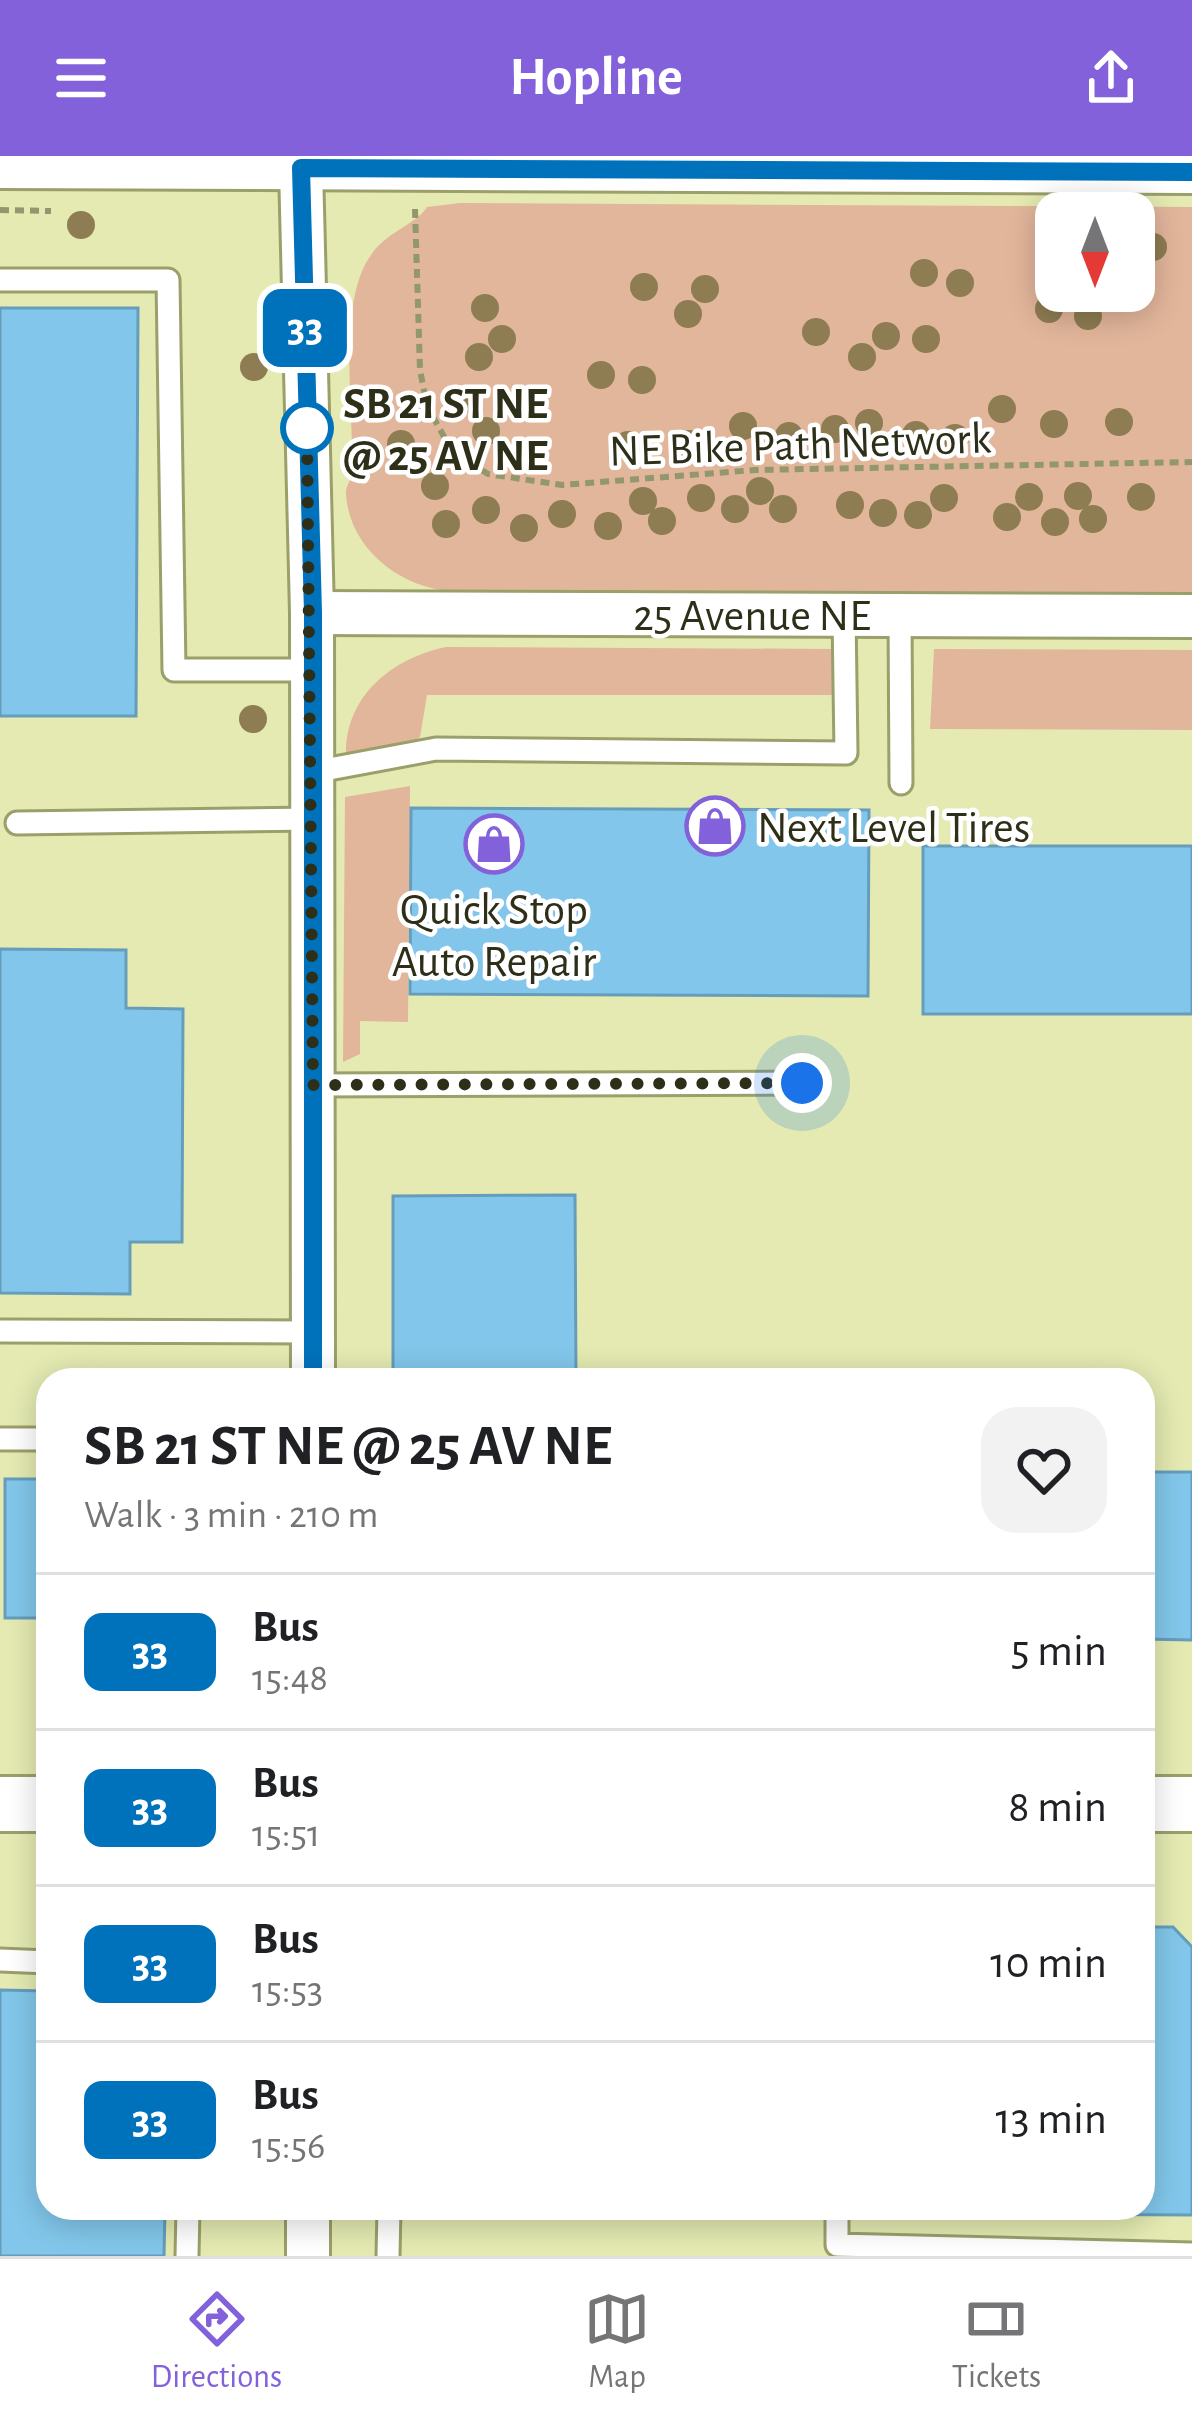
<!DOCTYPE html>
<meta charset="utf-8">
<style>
:root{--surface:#fff;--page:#f2f2f2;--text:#202124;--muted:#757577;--line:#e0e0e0;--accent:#8261db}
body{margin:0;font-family:"Alegreya Sans",sans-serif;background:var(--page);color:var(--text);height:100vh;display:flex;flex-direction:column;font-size:45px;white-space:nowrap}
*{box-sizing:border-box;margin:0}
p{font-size:39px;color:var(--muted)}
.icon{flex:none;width:66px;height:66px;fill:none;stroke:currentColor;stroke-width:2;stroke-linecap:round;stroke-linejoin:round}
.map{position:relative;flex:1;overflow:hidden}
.side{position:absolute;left:36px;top:1212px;width:1119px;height:852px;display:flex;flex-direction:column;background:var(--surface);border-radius:36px;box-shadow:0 6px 30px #0003}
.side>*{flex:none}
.badge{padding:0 24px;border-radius:18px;font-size:42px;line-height:78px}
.needle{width:78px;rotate:180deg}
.fabs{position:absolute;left:1035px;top:36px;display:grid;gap:24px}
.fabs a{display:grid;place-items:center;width:120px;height:120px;border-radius:24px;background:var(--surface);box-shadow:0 6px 30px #0003;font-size:60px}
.you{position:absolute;width:60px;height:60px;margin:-30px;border:9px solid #fff;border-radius:50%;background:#1a73e8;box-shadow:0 0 0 18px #1a73e833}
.map>.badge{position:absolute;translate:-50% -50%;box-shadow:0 0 0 6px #fff}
.round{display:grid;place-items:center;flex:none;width:126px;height:126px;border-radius:36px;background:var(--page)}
.headline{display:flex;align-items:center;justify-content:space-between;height:204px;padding:0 48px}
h1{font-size:57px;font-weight:700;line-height:90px}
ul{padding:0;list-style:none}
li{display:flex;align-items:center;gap:36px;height:156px;padding:0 48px;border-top:3px solid var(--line)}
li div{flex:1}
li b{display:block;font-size:45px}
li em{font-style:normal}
li .badge{min-width:132px;font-weight:700;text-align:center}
header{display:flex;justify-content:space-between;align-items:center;height:156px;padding:0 48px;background:var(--accent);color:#fff;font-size:54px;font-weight:700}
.dock{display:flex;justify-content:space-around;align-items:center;height:168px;border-top:3px solid var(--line);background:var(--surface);font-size:33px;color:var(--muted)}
.dock a{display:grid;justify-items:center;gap:6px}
.dock .current{color:var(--accent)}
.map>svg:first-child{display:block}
.green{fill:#e2b69b;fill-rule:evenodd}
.building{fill:#82c7eb;stroke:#659dbb;stroke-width:3}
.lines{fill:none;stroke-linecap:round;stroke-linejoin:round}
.service-casing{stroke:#9b9f6a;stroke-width:27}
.minor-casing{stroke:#9b9f6a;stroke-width:48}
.tertiary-casing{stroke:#9b9f6a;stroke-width:60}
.path{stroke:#93976d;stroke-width:6;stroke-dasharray:9 6;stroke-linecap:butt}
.service{stroke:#fff;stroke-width:21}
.minor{stroke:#fff;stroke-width:42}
.tertiary{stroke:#fff;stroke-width:54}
.tree{fill:#8e7c52}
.line-casing{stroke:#fff;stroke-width:27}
.line{stroke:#0072bc;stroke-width:18}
.walk{stroke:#2e2f19;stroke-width:12;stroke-dasharray:0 21.6}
.stop-dot{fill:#fff;stroke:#0072bc;stroke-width:6}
.labels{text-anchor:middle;stroke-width:9;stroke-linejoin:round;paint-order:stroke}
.stop-label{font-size:45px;font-weight:bold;fill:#2e2f19;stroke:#fff;text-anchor:start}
.street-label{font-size:45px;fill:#2e2f19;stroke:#fff}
.poi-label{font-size:45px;fill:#2e2f19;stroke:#fff;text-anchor:start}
</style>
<header><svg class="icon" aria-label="menu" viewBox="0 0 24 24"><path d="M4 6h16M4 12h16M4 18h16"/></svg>Hopline<svg class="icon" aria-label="share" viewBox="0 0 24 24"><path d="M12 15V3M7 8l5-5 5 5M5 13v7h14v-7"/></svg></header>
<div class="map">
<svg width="1192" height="2100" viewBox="0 0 1192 2100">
<rect width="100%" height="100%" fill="#e4eab1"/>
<!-- green -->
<g class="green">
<path d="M460,47L1192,51V437L451,435C400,432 349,392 346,338C346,327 351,328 352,314L364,313V296L352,295C352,241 339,143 371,99C385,77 418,67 427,51ZM1134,57V135H1056V57Z"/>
<path d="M446,491L835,493L834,539H427L420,581C397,599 374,598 346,597C346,539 393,502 446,491Z"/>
<path d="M934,493L1192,494V574L930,573Z"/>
<path d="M410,630L408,866L360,865V898L343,906L345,641Z"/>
</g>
<!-- building -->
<g class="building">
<path d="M0,152H138L136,560H0Z"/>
<path d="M411,652L869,654L868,840L410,838Z"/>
<rect x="923" y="690" width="269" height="168"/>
<path d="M0,793L126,794V852L183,853L182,1086H130V1138L0,1137Z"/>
<path d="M575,1039L576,1224L393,1219V1040Z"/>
<path d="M1143,1316H1192V1484L1143,1483Z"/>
<rect x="5" y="1323" width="43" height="139"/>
<path d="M1143,1771H1173L1192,1791V2059L872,2057V2052H1143Z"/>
<path d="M0,1834L48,1835V2052H165L164,2100H0Z"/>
<path d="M439,2052H740V2062L439,2061Z"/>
</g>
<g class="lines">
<!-- service casing -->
<g class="service-casing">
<g id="service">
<path d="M0,124H168L174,514H313"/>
<path d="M900,459L901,627"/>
<path d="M313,616L436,593L846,597L844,459"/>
<path d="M17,667L313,663"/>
<path d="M313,929L802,927"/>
<path d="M0,1175L313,1176"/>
<path d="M0,1283H48"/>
<path d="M0,1804L48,1806"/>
<path d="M837,2052V2089L1192,2098"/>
<path d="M187,2100L188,2052"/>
<path d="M388,2100L389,2052"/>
</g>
</g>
<!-- minor casing -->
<g class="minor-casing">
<g id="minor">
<path d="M0,11L1192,16"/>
<path d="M301,12L312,457L313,1224"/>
<path d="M312,457L1192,460"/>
<path d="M308,2100V2052"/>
</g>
</g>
<!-- tertiary casing -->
<g class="tertiary-casing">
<g id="tertiary">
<path d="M0,1648H48"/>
<path d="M1143,1648H1192"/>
</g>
</g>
<!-- path -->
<g class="path">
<path d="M415,53L420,214L427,250L452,295L488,318L562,329L755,314L1192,306"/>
<path d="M0,54L51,55"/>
</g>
<!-- service -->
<use href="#service" class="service"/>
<!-- minor -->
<use href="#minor" class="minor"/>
<!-- tertiary -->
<use href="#tertiary" class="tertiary"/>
</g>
<!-- trees -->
<g class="tree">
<circle cx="81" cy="69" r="14"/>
<circle cx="1153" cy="91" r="14"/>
<circle cx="924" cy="117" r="14"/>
<circle cx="960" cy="127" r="14"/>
<circle cx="644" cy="131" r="14"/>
<circle cx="705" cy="133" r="14"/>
<circle cx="485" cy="152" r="14"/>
<circle cx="1049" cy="153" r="14"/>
<circle cx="688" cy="158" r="14"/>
<circle cx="1088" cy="160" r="14"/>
<circle cx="816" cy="176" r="14"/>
<circle cx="886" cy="180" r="14"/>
<circle cx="502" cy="183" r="14"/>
<circle cx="926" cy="183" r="14"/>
<circle cx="479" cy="201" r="14"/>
<circle cx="862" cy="201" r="14"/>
<circle cx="254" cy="211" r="14"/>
<circle cx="601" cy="219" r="14"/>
<circle cx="642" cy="224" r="14"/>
<circle cx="463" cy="244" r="14"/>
<circle cx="1002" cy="253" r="14"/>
<circle cx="1119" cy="266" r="14"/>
<circle cx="869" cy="267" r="14"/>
<circle cx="1054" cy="268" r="14"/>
<circle cx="743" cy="270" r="14"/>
<circle cx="835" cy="273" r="14"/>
<circle cx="486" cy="275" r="14"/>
<circle cx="916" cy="279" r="14"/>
<circle cx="789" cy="280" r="14"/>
<circle cx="955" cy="282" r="14"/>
<circle cx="401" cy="288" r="14"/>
<circle cx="689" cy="288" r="14"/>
<circle cx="628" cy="289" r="14"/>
<circle cx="435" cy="330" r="14"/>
<circle cx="760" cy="335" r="14"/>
<circle cx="1078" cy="340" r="14"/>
<circle cx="1029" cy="341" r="14"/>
<circle cx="1141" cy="341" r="14"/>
<circle cx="701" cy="342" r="14"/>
<circle cx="944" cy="342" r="14"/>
<circle cx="643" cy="345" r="14"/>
<circle cx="850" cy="349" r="14"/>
<circle cx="735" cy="353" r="14"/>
<circle cx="783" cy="353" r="14"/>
<circle cx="486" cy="354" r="14"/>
<circle cx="883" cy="357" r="14"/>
<circle cx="562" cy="358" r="14"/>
<circle cx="918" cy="359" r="14"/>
<circle cx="1007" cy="361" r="14"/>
<circle cx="1093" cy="363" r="14"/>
<circle cx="662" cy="365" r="14"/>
<circle cx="1055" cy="366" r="14"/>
<circle cx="446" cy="368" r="14"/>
<circle cx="608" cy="370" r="14"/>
<circle cx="524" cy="372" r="14"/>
<circle cx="253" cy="563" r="14"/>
</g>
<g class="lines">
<!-- line casing -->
<g class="line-casing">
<path id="line" d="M313,1224V457L301,12L1192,16"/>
</g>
<!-- line -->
<use href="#line" class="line"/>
<!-- walk -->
<path class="walk" d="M307,272V266L313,929L802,927"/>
</g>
<!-- icons -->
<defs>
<g id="shop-ring" transform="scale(3)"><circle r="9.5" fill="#fff" stroke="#8261db" stroke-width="1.5"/><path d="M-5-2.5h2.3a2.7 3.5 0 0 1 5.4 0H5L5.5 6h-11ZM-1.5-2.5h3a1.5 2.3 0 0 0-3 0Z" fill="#8261db"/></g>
</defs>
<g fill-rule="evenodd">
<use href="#shop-ring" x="715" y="670"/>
<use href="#shop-ring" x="494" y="688"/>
</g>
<!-- markers -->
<circle class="stop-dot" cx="307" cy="272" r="24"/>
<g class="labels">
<!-- stop labels -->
<g class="stop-label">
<text x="343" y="262">SB 21 ST NE<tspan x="343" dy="52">@ 25 AV NE</tspan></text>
</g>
<!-- street labels -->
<g class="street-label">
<text transform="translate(800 287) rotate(-2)" y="16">NE Bike Path Network</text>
<text x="752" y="474">25 Avenue NE</text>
</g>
<!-- poi labels -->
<g class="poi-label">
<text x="757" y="686">Next Level Tires</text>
<text x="494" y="768" text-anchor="middle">Quick Stop<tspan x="494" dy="52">Auto Repair</tspan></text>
</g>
</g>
</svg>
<div class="fabs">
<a><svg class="needle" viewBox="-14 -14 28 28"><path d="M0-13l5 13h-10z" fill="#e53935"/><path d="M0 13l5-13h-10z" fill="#757577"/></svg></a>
</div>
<div class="you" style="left:802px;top:927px"></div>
<b class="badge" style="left:305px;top:172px;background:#0072bc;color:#fff">33</b>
<section class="side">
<div class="headline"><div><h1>SB 21 ST NE @ 25 AV NE</h1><p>Walk · 3 min · 210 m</p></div><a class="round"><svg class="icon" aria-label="heart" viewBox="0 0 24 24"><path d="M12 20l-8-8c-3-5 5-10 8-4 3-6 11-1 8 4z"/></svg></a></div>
<ul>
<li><span class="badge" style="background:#0072bc;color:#fff">33</span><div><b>Bus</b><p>15:48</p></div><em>5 min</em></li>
<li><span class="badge" style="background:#0072bc;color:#fff">33</span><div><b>Bus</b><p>15:51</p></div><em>8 min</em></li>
<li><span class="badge" style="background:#0072bc;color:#fff">33</span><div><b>Bus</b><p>15:53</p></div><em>10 min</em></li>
<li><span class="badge" style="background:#0072bc;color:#fff">33</span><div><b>Bus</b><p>15:56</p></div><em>13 min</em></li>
</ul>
</section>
</div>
<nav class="dock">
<a class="current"><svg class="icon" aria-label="directions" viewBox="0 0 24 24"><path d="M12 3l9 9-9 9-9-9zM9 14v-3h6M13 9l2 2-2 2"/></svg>Directions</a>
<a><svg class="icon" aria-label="map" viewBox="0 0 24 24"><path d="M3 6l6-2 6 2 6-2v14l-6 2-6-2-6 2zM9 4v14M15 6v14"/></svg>Map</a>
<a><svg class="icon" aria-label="tickets" viewBox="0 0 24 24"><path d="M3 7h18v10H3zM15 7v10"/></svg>Tickets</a>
</nav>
